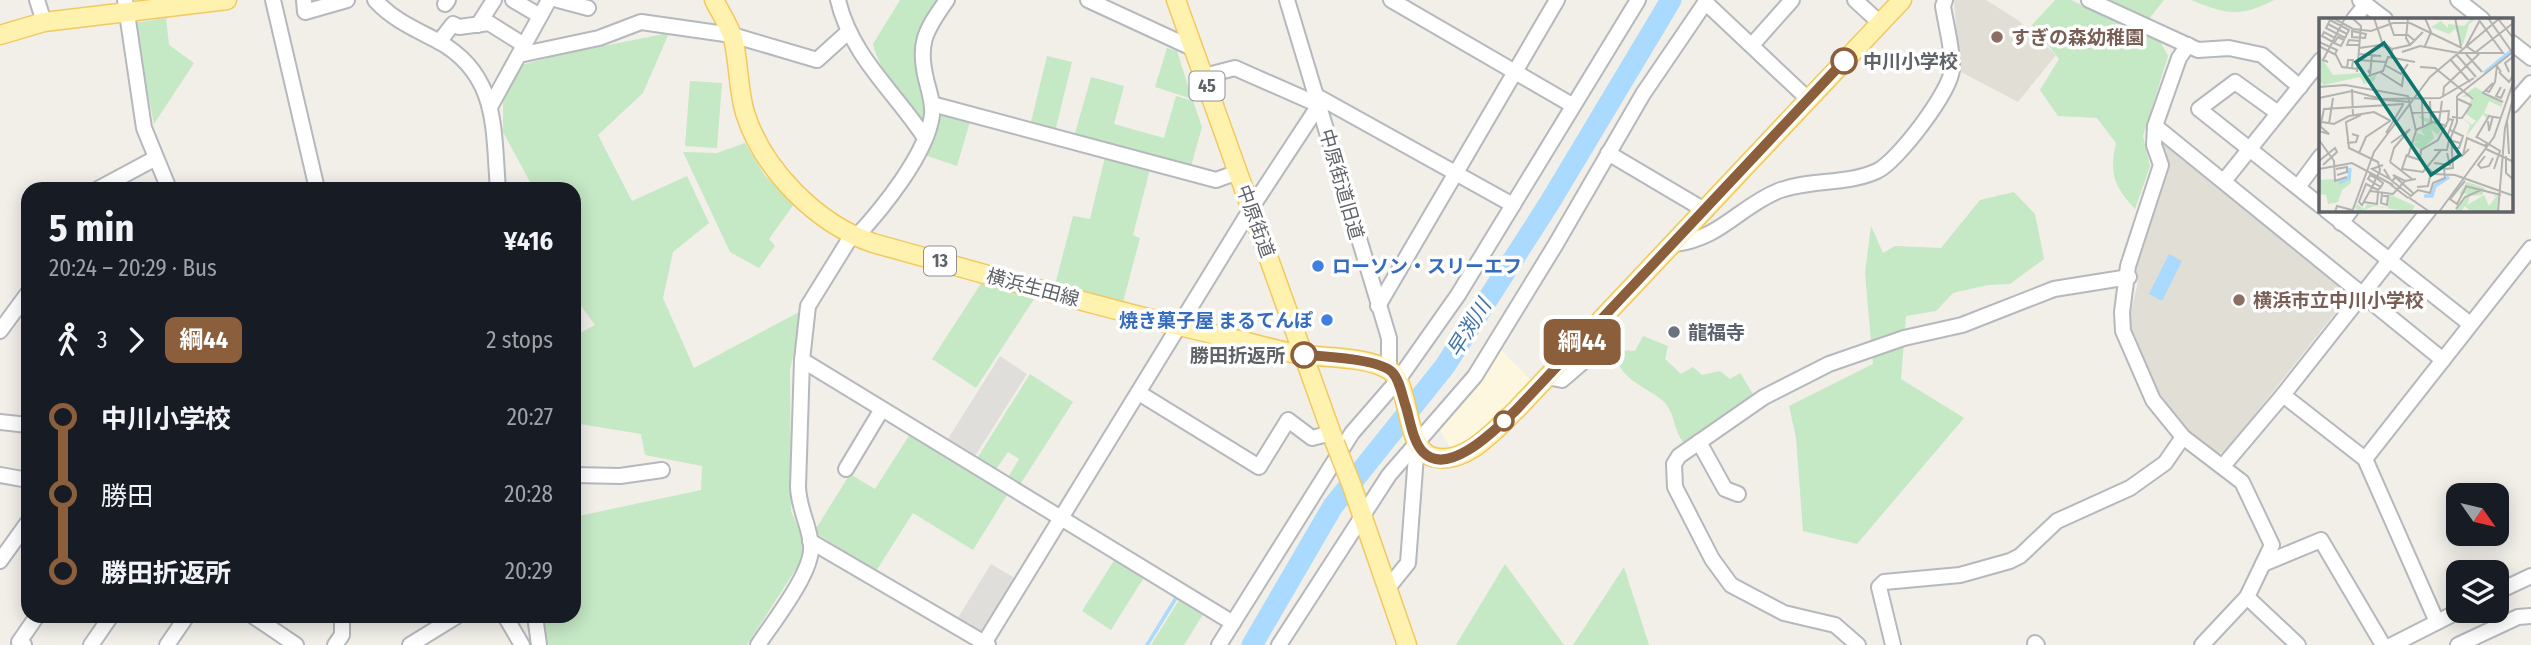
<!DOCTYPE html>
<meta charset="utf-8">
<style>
:root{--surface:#171b24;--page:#242831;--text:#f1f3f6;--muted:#9ea1a6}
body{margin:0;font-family:"Fira Sans Condensed","Noto Sans JP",sans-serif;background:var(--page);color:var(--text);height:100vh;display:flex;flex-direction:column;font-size:26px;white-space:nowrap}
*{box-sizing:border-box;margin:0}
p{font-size:23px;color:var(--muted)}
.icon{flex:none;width:38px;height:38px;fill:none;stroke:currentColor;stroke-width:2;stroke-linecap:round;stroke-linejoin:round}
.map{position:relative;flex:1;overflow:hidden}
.panel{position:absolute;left:21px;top:182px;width:560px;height:441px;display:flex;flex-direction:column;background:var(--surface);border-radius:21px;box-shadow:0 4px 18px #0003}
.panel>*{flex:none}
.badge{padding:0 14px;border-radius:10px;font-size:24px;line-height:46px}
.needle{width:46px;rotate:124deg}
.buttons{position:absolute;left:2446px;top:483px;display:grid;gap:14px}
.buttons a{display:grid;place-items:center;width:63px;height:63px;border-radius:14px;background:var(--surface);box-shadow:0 4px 18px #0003;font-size:35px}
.map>.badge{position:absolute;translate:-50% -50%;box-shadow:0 0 0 4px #fff}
.legs{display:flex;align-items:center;gap:10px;height:77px;padding:0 28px;font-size:23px}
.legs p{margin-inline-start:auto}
.head{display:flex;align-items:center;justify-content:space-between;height:119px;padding:0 28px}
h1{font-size:38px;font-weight:700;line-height:52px}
ul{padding:0 28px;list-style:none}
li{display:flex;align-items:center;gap:24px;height:77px;font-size:26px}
li i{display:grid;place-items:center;width:10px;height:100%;margin:0 9px;background:currentColor}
li i::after{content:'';width:18px;height:18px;margin:-9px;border:5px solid;border-radius:50%;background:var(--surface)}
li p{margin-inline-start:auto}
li:first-child i{background:linear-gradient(#0000 50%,currentColor 0)}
li:last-child i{background:linear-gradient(currentColor 50%,#0000 0)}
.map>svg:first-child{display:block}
.commercial{fill:#fef7e0}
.industrial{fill:#e0deda}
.education{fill:#e1ded6}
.green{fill:#c5e8c5}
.water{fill:#aadaff}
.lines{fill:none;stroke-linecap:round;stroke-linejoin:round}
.stream{stroke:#aadaff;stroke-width:3.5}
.river{stroke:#aadaff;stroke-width:21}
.minor-casing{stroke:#b5b8bc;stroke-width:18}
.major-casing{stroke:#f2c960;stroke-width:21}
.minor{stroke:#fff;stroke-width:14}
.major{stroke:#fff2af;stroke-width:18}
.major-bridge-casing{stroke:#f2c960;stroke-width:21;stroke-linecap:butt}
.major-bridge{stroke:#fff2af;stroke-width:18}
.line-1-casing{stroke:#fff;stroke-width:16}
.line-1{stroke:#8b5e3c;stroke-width:10}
.education-dot{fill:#8d6e63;stroke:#fff;stroke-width:2.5}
.stop-1-dot{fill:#fff;stroke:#8b5e3c;stroke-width:3.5}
.shop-dot{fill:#3f7fe0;stroke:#fff;stroke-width:2.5}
.worship-dot{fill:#6b7280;stroke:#fff;stroke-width:2.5}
.labels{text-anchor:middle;stroke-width:7;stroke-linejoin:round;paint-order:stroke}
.shield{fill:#fff;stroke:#8f9295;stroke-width:2}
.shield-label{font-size:18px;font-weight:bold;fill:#5f6368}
.education-label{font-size:19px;font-weight:bold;fill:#785e54;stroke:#fff;text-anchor:start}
.stop-label{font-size:19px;font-weight:bold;fill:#5f6368;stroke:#fff;text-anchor:start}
.street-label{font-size:19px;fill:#5f6368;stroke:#fff}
.shop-label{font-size:19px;font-weight:bold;fill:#366cbe;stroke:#fff;text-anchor:start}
.worship-label{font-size:19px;font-weight:bold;fill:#5b616d;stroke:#fff;text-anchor:start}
.water-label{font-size:21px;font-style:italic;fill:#4174aa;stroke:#fff}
.inset-river{fill:none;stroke:#aadaff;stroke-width:3.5}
.inset-road{fill:none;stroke:#b3b3b1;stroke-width:2}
.view{fill:#0f766e;fill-opacity:0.15;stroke:#0f766e;stroke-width:3.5}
.inset-edge{fill:none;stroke:#5f6368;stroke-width:3.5}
</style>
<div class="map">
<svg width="2531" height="645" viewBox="0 0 2531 645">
<rect width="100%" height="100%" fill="#f1efe8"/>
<!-- commercial -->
<path class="commercial" d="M1501,350L1533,383L1511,407L1468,443L1451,450L1437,424L1452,414L1481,383Z"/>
<!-- industrial -->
<g class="industrial">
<path d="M1000,356L1027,374L975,456L948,439Z"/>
<path d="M991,564L1018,580L982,637L956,621Z"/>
</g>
<!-- education -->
<g class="education">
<path d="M1986,0L2018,20L2056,55L2018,102L1959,71L1954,0Z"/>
<path d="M2160,134L2354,289L2225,452L2219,453L2189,433L2169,411L2139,354L2128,324L2138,282L2135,257L2160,147Z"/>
</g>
<!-- green -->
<g class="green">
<path d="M900,0H941C895,64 933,67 925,126C908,99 880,75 873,44Z"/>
<path d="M2055,0H2071L2104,16L2112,0H2164L2148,20L2168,56L2143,136L2150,166L2135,209C2114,186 2109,173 2116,143L2097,118L2058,116L2040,90L2059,59L2032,25Z"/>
<path d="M2191,0H2274C2239,18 2226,14 2191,0Z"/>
<path d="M166,18L169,45L194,63L154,124L134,23Z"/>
<path d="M669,33L643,93L598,135L632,201L687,176L709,223L673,252L663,298L694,368L803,310L790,370L791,511L805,544L799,564L747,645H541L538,616H574V517L701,490L702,466L645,455L641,434L574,423V336L595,325L574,296V189H534L503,132V93L521,65L563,54Z"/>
<path d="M1167,48L1177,51L1192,99L1155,87Z"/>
<path d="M1047,56L1072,62L1055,132L1030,126Z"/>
<path d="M1091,77L1124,86L1114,124L1164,138L1176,96L1193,101L1202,127L1190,170L1074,137Z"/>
<path d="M690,81L722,83L717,148L685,146Z"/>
<path d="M937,110L971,118L957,166L922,154Z"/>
<path d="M745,143L765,176L794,204L769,239L775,246L759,268L730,252L683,152L717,153Z"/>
<path d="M1105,157L1150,169L1133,235L1140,238L1123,302L1055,285L1073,216L1090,219Z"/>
<path d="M2014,192L2035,214L2044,259L2010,284L1988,285L1953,293L1936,311L1906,316L1901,379L1964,418L1857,544L1803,531L1796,438L1789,406L1873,364L1865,273L1871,226L1883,253L1895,246L1941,248L1980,200Z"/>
<path d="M982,282L1036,296L976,388L932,359Z"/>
<path d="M1643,336L1668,346L1665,359L1681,374L1693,367L1702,375L1720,371L1730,379L1740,373L1755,397L1685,444C1673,432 1676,413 1663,401C1647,387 1611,376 1619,350L1635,351Z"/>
<path d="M1030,374L1073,402L1019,486L1007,479L1019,459L1008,452L994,472L976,460Z"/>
<path d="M912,431L1009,492L973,550L913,513L876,571L814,532L850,474L875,489Z"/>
<path d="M1117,556L1146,574L1111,630L1082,611Z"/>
<path d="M1505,564L1564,645H1456Z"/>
<path d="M1624,567L1649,645H1573Z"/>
<path d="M1181,597L1205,611L1184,645H1151Z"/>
</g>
<!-- water -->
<path class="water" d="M2169,254L2182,261L2162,301L2149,294Z"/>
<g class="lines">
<!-- stream -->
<path class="stream" d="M1147,645L1176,598"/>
<!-- river -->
<path class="river" d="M1252,645L1333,506L1445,366L1550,202L1671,0"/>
<!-- minor casing -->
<g class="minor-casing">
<g id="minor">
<path d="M37,0L44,22"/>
<path d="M125,0L144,128L169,189"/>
<path d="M273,0L317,189"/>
<path d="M304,0L305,12L347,0"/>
<path d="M375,0C393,20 415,29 438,41C499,75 493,129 498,189"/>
<path d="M513,0L540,16"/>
<path d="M558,0L588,8"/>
<path d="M838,0C851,56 895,92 925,138"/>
<path d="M1088,0L1192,48"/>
<path d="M1287,0L1389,338V369"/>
<path d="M1391,0L1572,105"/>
<path d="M1855,0L1880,23"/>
<path d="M2089,0L2198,50L2229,48L2262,55L2300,87"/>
<path d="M2360,0L2385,19"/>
<path d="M2458,0L2482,19"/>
<path d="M1705,2L1808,99"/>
<path d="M445,4L448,0"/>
<path d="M2354,19L2366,4"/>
<path d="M478,25L494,0"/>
<path d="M439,42L453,24L459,27L489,23L524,45"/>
<path d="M2512,43L2531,58"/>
<path d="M1752,45L1792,0"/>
<path d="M2188,45L2179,58L2155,126L2154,145L2161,165L2128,266L2122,312L2123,331L2153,400L2183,437L2242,482L2272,545L2247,597L2202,645"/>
<path d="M519,55L599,38L641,22L732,35L817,60L848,32"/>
<path d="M1204,76L1235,68L1319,105"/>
<path d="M1315,95L1513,205"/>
<path d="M932,104L1216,180L1238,172"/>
<path d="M2512,105L2531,83"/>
<path d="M490,107L549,0"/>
<path d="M2278,113L2235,82L2199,109L2321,206"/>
<path d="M2155,126L2443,360"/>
<path d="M1608,153L1706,211"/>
<path d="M2224,181L2321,60"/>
<path d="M2298,187L2321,156"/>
<path d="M98,189L154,159"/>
<path d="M2326,210L2470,324"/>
<path d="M2341,223L2351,210"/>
<path d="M856,237C882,209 927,154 932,115C933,104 930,94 927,83C917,45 924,32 947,0"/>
<path d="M1675,244C1721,238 1739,207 1778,191C1809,179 1847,185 1877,171C1897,162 1951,91 1952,69C1953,49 1946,26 1943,6L1945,0"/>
<path d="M1378,306L1557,0"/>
<path d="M0,331L28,293"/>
<path d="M802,360L1233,623"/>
<path d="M1548,377L1562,380L1590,356"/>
<path d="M1139,393L1259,467L1288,420L1312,438L1332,433"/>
<path d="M2283,395L2365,459L2437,622"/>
<path d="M0,422L28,425"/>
<path d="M1699,442L1725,489L1738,494"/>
<path d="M2365,459L2531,248"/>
<path d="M2223,466L2283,395L2429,210"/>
<path d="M846,469L882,409"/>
<path d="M0,475L28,480"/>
<path d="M574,475L620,476L662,470"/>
<path d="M810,541L988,645"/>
<path d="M0,561L28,522"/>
<path d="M2263,564L2321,540L2383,645"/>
<path d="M1387,589L1408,563L1417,442"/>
<path d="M2497,592L2531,576"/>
<path d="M2247,597L2298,645"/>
<path d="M253,616L296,645"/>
<path d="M505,616L522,645"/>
<path d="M535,616L539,645"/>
<path d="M2035,643L2037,645"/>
<path d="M24,645L19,642L37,616"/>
<path d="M91,645L111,616"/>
<path d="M167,645L187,616"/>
<path d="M335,645L342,635V616"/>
<path d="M410,645L457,616"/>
<path d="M758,645C773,622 814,571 811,545C809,524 799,510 798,487L802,360L808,306L852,235"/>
<path d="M983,645L1252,207L1319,105"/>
<path d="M1219,645L1352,433L1398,380L1458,295L1638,0"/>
<path d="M1279,645L1389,475L1475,376L1556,244L1643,94L1707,0"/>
<path d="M1858,645L1835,625L1784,613L1731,585L1712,559L1675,487L1674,464L1679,456L1764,397L1829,364L1904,338L1962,325L2054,289L2129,277"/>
<path d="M1893,645L1879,587L1884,582L1960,575L2010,561L2020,556L2057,521L2130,488L2165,463L2183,437"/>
<path d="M2392,645L2459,611"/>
<path d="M2458,645L2518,617L2531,616"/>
</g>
</g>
<!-- major casing -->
<g class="major-casing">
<g id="major">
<path d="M714,0C720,12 729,25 733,38C739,63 738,89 745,113C763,170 817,224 873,243C996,277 1119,313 1243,341C1264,346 1285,353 1306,355C1331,358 1367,357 1389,370C1412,383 1403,449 1433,457C1465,466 1496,429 1517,409L1902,0"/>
<path d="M1176,0L1335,443"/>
<path d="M0,35L44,22L227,0"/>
<path d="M1352,486L1407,645"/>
</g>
</g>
<!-- minor -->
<use href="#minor" class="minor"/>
<!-- major -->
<use href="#major" class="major"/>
<!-- major-bridge casing -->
<g class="major-bridge-casing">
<path id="major-bridge" d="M1335,443L1352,486"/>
</g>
<!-- major-bridge -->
<use href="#major-bridge" class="major-bridge"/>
</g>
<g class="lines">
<!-- line-1 casing -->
<g class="line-1-casing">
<path id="line-1" d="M1304,355C1323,356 1379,359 1392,372C1400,380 1402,396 1406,407C1410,420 1413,442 1423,452C1449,479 1499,426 1517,409L1844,61"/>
</g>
<!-- line-1 -->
<use href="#line-1" class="line-1"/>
</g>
<!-- markers -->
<g class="education-dot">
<circle cx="1997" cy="37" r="7"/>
<circle cx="2239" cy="300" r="7"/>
</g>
<g class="stop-1-dot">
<circle cx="1844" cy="61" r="12"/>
<circle cx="1304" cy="355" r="12"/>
<circle cx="1504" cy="421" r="9"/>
</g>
<g class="shop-dot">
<circle cx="1318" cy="266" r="7"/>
<circle cx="1327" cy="320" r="7"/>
</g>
<circle class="worship-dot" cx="1674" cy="332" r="7"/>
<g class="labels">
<!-- shield labels -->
<g class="shield">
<rect x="1189.5" y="71.5" width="35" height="29" rx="5"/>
<rect x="924" y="246.5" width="32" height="29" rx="5"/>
</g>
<g class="shield-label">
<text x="1207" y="92">45</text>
<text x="940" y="267">13</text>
</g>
<!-- education labels -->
<g class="education-label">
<text x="2011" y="44">すぎの森幼稚園</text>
<text x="2253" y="307">横浜市立中川小学校</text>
</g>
<!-- stop labels -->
<g class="stop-label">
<text x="1863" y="68">中川小学校</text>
<text x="1285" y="362" text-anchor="end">勝田折返所</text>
</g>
<!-- street labels -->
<g class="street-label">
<text transform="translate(1342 184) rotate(74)" y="7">中原街道旧道</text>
<text transform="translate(1256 221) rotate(70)" y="7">中原街道</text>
<text transform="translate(1033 287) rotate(15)" y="7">横浜生田線</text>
</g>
<!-- shop labels -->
<g class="shop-label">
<text x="1332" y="273">ローソン・スリーエフ</text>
<text x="1313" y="327" text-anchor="end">焼き菓子屋 まるてんぽ</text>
</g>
<!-- worship labels -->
<g class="worship-label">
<text x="1688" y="339">龍福寺</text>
</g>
<!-- water labels -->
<g class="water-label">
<text transform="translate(1469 328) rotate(-58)" y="7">早渕川</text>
</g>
</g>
<!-- overview -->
<g transform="translate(2319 18)">
<rect width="194" height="194" fill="#f1efe8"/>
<path d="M153,0H158L150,6L144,27L136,11L130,16L112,9L122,3L129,10V6L145,8ZM0,36L14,57L43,55L49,61L58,56L55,63L45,66L41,59L5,67L0,64ZM156,69L183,85V89L170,83L165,95L172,97L167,100L164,96L147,119L151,107L143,100L153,107L157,103L146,95L154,78L143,79ZM98,97L125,106L119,117L112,111L115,120L102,132L94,126L102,123L95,124L98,115L106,118L102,112L108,105ZM32,147V165L23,172L19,184L9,186L7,177L0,176V162L30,160ZM148,164L166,170L163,177L151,178L148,187L165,177L170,188L177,179L174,178L179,177L178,194H152L146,188L142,194H136L149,176H140ZM70,176L96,188L92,194L54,188L41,194L36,190L38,186L45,191L48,186L69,190Z" fill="#c5e8c5"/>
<path class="inset-river" d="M165,55L193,32M20,165L30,160L31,150M105,178H113L116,168L130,159"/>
<path class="inset-road" d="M14,0L34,11L52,13L74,5H91L143,30M33,0L42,8L38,54M55,0L63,24L73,31L91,27L104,14M69,0L75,17H89L96,23M89,0L87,20L91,27M106,0L112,14L106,28M136,0L142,28M169,0L193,34M11,2L30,12L26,20L7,10ZM180,2L195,21M9,6L28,16M33,13L47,16L46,20L33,19ZM19,19L25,22L22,28L15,25ZM0,24L18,32L16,36M14,24L3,18L5,14L16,20M40,27H28L30,22L41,23M0,28L17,37L23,49L39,51M40,30L61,27L73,32L72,39M83,34L101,28L140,35H184L160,2M157,34L193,6M40,36L62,38M137,36L157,59M147,36L163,54M159,36L147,28L161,2M131,41L151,64M40,42L67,44M9,44L4,42L26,0M66,47L82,56L89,46M101,49L116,50L154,81M28,50L29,42H34L33,50M49,52L51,56L53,37M61,54L83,68L85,52M180,54L190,64L195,56M190,54L186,45L195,38M49,58L64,53L69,39L96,44M174,65L164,75L184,84M0,69L26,67L89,78L97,113L89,138L101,142L115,156L136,157L195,178M182,69L177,78L182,80L186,71M33,71L34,98M166,72L170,74L176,64L178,48L182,54M138,78L195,33M124,79L125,69L160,36M0,80L33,73L63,81L121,80L155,60M45,80L91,84M103,83L104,110M111,83L112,105M92,95L131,93M42,97L27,104L30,130L59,144L61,152L60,155L59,157L58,158L57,160L55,165L53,169L43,187L40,184L47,166L59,172L62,169L64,165L57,160L51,157L49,161L55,165L62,169M133,99L143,100L152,87L139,81M169,103L170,113L174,98M188,103L190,136M3,104L15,106L30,98L55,94L72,103M120,104L123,83M10,106L14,80M97,112L114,104L128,108M131,112L144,118L140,130H132M0,113L10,116L2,109M0,114L5,91L85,86M67,115L84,87M128,119L134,102L129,101L130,93M158,119L181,133L175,151M157,120L170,98L181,100M0,122L15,143L16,163L28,159M28,125L37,124L39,118L33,116M72,125L90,112M150,131L144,137L148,120L166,128L168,125M167,131L195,144M115,132H128L130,122L141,125M40,135L47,119L71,103M88,136L83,151L104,154L122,132M166,138L159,147L162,150L170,148L174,140M187,138V155L195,162M101,142L102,132L119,122L130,101M0,143L16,130L18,134L4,147M71,144L75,130L91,111M71,144L93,161M115,145L131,147L128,135M64,147L53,151L71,161L65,151M0,151L33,145L74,167M17,151L28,149V154L18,157M76,160L73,163L92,178L99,172L111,175L114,165L126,160L125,151L134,150L132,119L138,104V78M86,163L74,157L94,175M146,163L131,181L138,186L147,169M71,166L89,180M146,168L182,177M98,169L109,168L112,154M51,173L74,176L86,163L97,161M63,175L62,185L68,187L69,178H64M89,179L111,194M45,184L58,186L59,175M137,191L146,179L162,172M16,194L18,188L33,192M33,194L55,134L111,59L181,0M120,194L175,119L195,62M179,194L186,110L195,77"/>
<path class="view" d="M65,25L141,137L112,157L37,44Z"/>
<rect width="194" height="194" class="inset-edge"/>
</g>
</svg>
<div class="buttons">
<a><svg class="needle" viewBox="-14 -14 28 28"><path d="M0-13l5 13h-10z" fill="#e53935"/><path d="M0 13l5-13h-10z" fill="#9ea1a6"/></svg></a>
<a><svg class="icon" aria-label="layers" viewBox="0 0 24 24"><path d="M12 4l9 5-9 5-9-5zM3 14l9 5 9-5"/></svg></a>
</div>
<b class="badge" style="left:1582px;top:342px;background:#8b5e3c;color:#fff">綱44</b>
<section class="panel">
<div class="head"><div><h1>5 min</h1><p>20:24 – 20:29 · Bus</p></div><b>¥416</b></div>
<div class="legs"><svg class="icon" aria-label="walk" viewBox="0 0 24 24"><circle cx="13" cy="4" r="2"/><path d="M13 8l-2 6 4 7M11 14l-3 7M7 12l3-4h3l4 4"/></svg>3<svg class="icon" aria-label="forward" viewBox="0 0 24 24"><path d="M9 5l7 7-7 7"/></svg><b class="badge" style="background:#8b5e3c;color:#fff">綱44</b><p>2 stops</p></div>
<ul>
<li><i style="color:#8b5e3c"></i><b>中川小学校</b><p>20:27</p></li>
<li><i style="color:#8b5e3c"></i><span>勝田</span><p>20:28</p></li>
<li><i style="color:#8b5e3c"></i><b>勝田折返所</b><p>20:29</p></li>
</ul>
</section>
</div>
